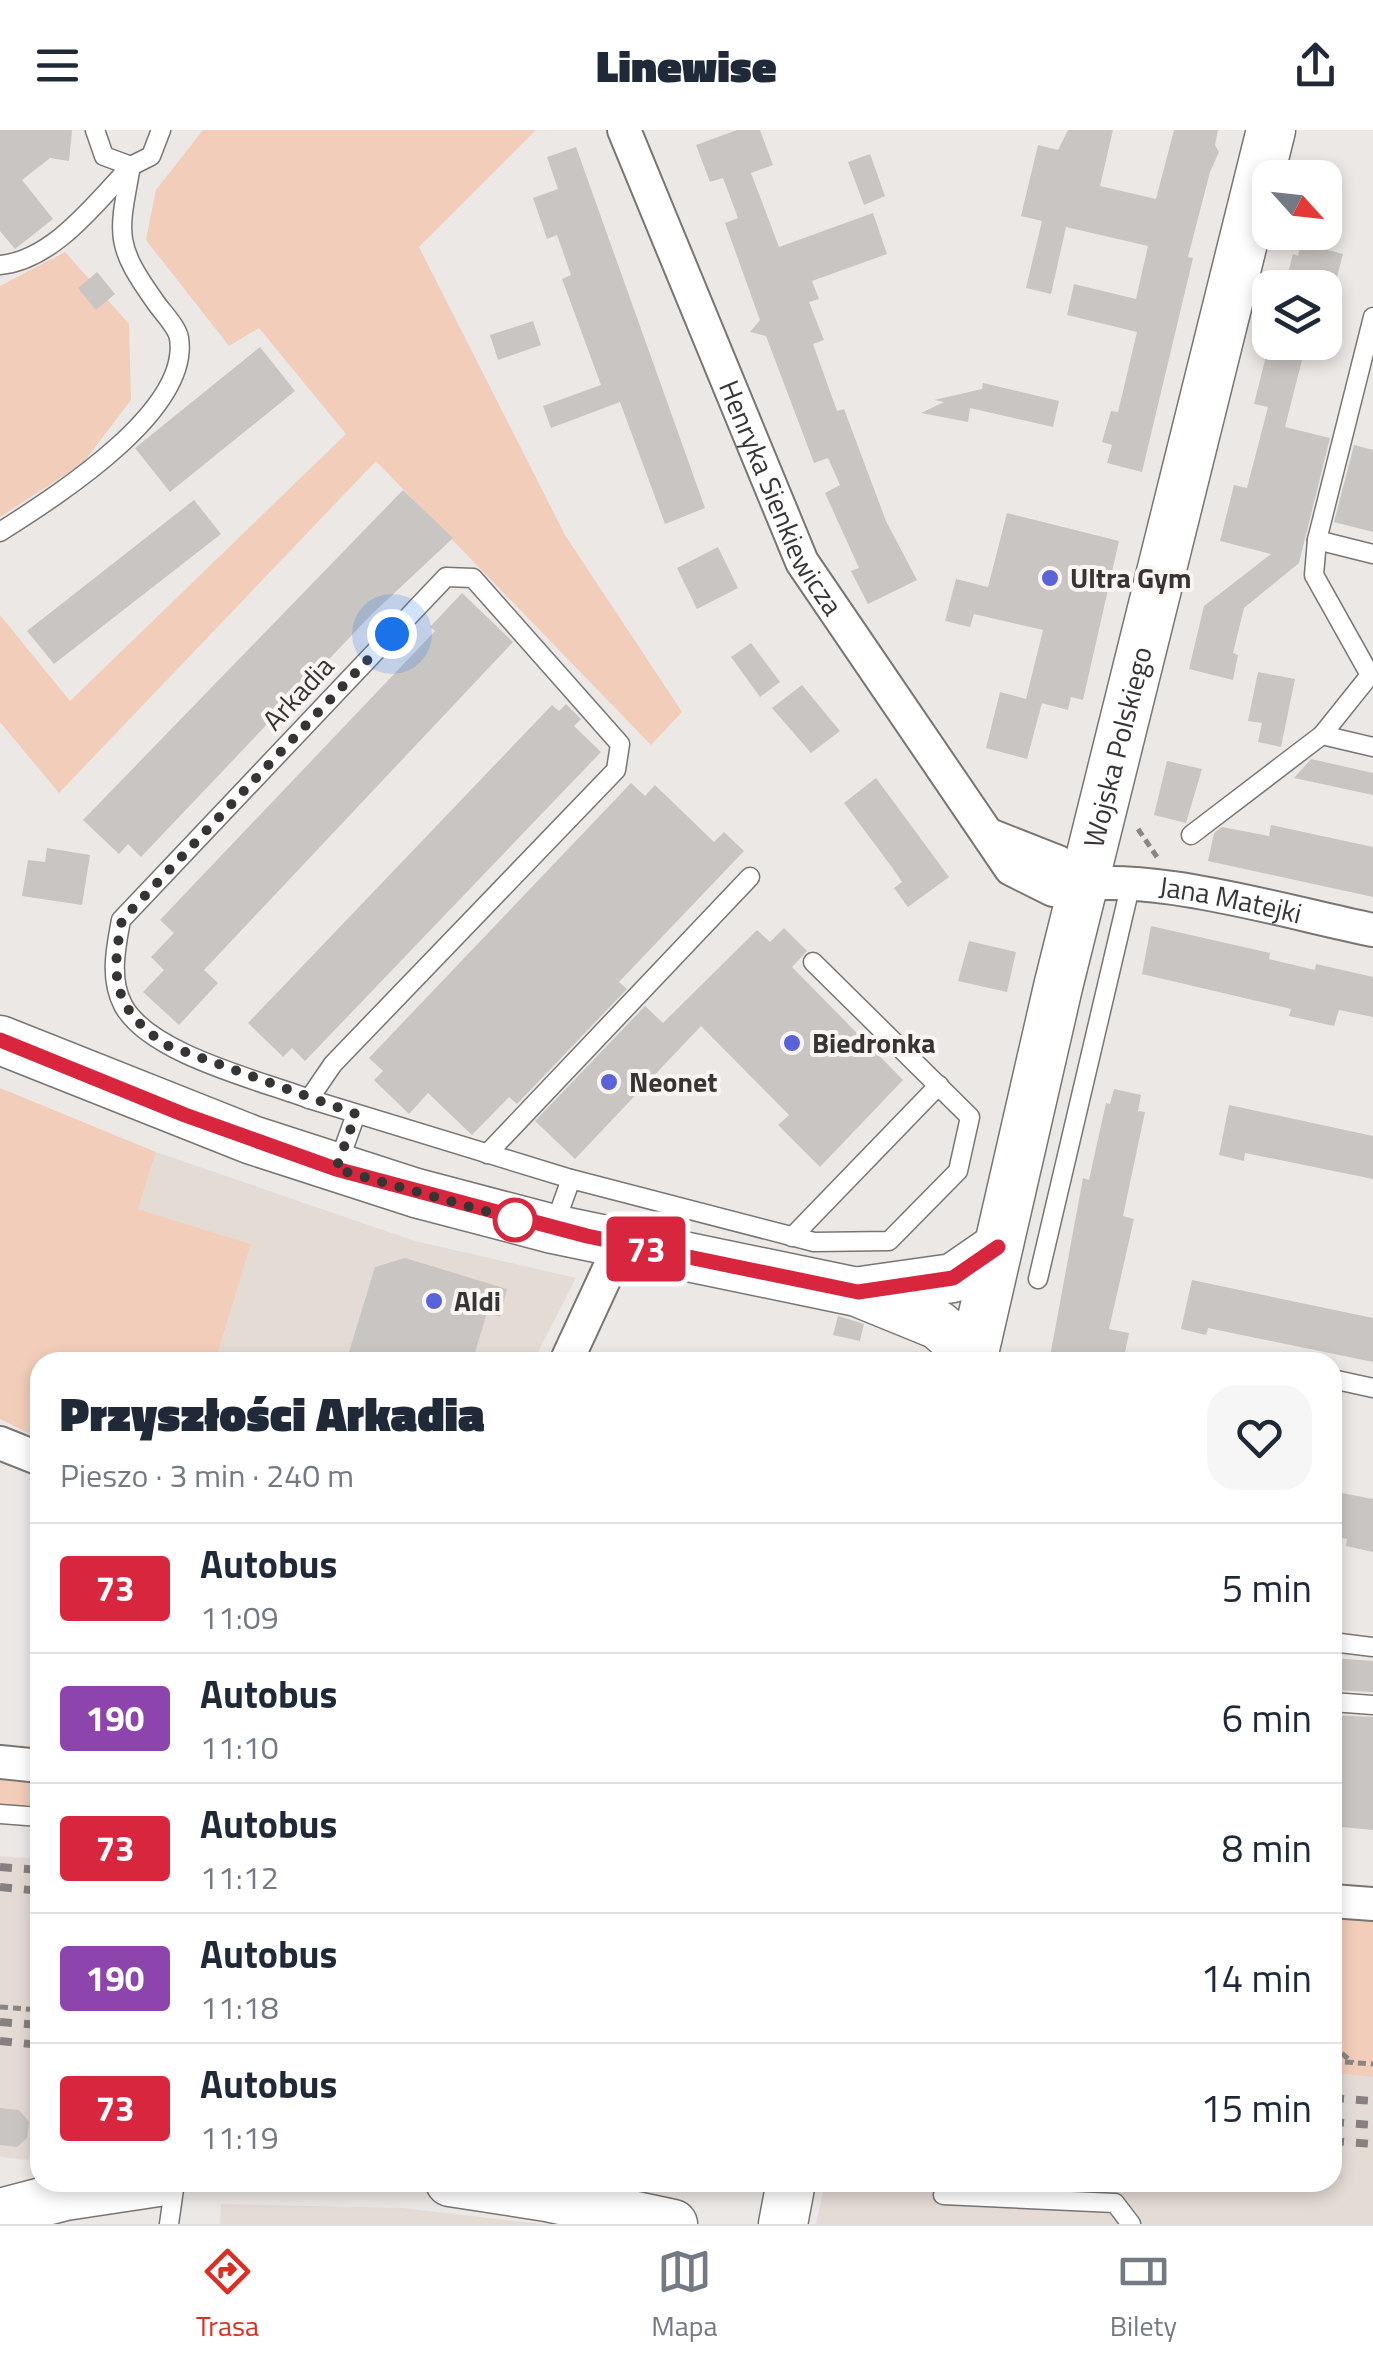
<!DOCTYPE html>
<html lang="pl">
<meta charset="utf-8">
<style>
:root{--surface:#fff;--page:#f6f6f7;--text:#1f2937;--muted:#747a83;--line:#e0e1e3;--accent:#d93025}
body{margin:0;font-family:"Titillium Web",sans-serif;background:var(--page);color:var(--text);height:100vh;display:flex;flex-direction:column;font-size:38px;white-space:nowrap}
*{box-sizing:border-box;margin:0}
p{font-size:32px;color:var(--muted)}
.icon{flex:none;width:55px;height:55px;fill:none;stroke:currentColor;stroke-width:2;stroke-linecap:round;stroke-linejoin:round}
.map{position:relative;flex:1;overflow:hidden}
.details{position:absolute;left:30px;top:1222px;width:1312px;height:840px;display:flex;flex-direction:column;background:var(--surface);border-radius:30px;box-shadow:0 5px 15px #0003}
.details>*{flex:none}
.badge{padding:0 20px;border-radius:8px;font-size:35px;line-height:65px}
.needle{width:65px;rotate:117deg}
.controls{position:absolute;left:1252px;top:30px;display:grid;gap:20px}
.controls a{display:grid;place-items:center;width:90px;height:90px;border-radius:20px;background:var(--surface);box-shadow:0 5px 15px #0003;font-size:50px}
.you{position:absolute;width:50px;height:50px;margin:-25px;border:8px solid #fff;border-radius:50%;background:#1a73e8;box-shadow:0 0 0 15px #1a73e833}
.map>.badge{position:absolute;translate:-50% -50%;box-shadow:0 0 0 5px #fff}
.round{display:grid;place-items:center;flex:none;width:105px;height:105px;border-radius:30px;background:var(--page)}
.summary{display:flex;align-items:center;justify-content:space-between;height:170px;padding:0 30px}
h1{font-size:48px;font-weight:800;line-height:75px}
ul{padding:0;list-style:none}
li{display:flex;align-items:center;gap:30px;height:130px;padding:0 30px;border-top:2px solid var(--line)}
li div{flex:1}
li b{display:block;font-size:38px}
li em{font-style:normal}
li .badge{min-width:110px;font-weight:700;text-align:center}
header{display:flex;justify-content:space-between;align-items:center;height:130px;padding:0 30px;background:var(--surface);font-size:45px;font-weight:800}
.tabs{display:flex;justify-content:space-around;align-items:center;height:140px;border-top:2px solid var(--line);background:var(--surface);font-size:28px;color:var(--muted)}
.tabs a{display:grid;justify-items:center;gap:5px}
.tabs .active{color:var(--accent)}
.map>svg:first-child{display:block}
.built{fill:#e5dbd5}
.green{fill:#f2cdba}
.building{fill:#c9c5c3}
.lines{fill:none;stroke-linecap:round;stroke-linejoin:round}
.lane-casing{stroke:#787573;stroke-width:21}
.street-casing{stroke:#787573;stroke-width:36}
.secondary-casing{stroke:#787573;stroke-width:51}
.path{stroke:#898785;stroke-width:5;stroke-dasharray:8 5;stroke-linecap:butt}
.lane{stroke:#fff;stroke-width:18}
.street{stroke:#fff;stroke-width:32}
.secondary{stroke:#fff;stroke-width:48}
.rail{stroke:#848180;stroke-width:8;stroke-dasharray:12 12;stroke-linecap:butt}
.line-casing{stroke:#fff;stroke-width:22}
.line{stroke:#d7263d;stroke-width:15}
.walk{stroke:#363534;stroke-width:10;stroke-dasharray:0 18}
.poi-dot{fill:#5b63da;stroke:#f9f5f3;stroke-width:4}
.stop-dot{fill:#fff;stroke:#d7263d;stroke-width:5}
.labels{text-anchor:middle;stroke-width:8;stroke-linejoin:round;paint-order:stroke}
.street-label{font-size:28px;fill:#363534;stroke:#f9f5f3}
.poi-label{font-size:28px;font-weight:bold;fill:#363534;stroke:#f9f5f3;text-anchor:start}
</style>
<header><svg class="icon" aria-label="menu" viewBox="0 0 24 24"><path d="M4 6h16M4 12h16M4 18h16"/></svg>Linewise<svg class="icon" aria-label="share" viewBox="0 0 24 24"><path d="M12 15V3M7 8l5-5 5 5M5 13v7h14v-7"/></svg></header>
<div class="map">
<svg width="1373" height="2094" viewBox="0 0 1373 2094">
<rect width="100%" height="100%" fill="#ece8e6"/>
<!-- built -->
<g class="built">
<path d="M156,1022L415,1111L576,1148L533,1232H215L251,1114L138,1079Z"/>
<path d="M0,1726L40,1729V2011H31L29,2030L0,2027Z"/>
<path d="M1333,1943L1373,1947V2094H816L825,2053L1332,2052Z"/>
<path d="M221,2074L403,2078L541,2094H220Z"/>
</g>
<!-- green -->
<g class="green">
<path d="M203,0H536L419,117L565,405L682,582L651,615L376,331L59,663L0,592V485L70,571L346,304L259,198L229,216L146,110L156,60Z"/>
<path d="M65,122L129,194L131,270L83,333L0,387V156Z"/>
<path d="M0,958L156,1022L138,1079L251,1114L215,1232H40V1309L0,1289Z"/>
<path d="M0,1646L40,1649V1678L0,1674Z"/>
<path d="M1332,1786L1373,1789V1947L1333,1943Z"/>
</g>
<!-- building -->
<g class="building">
<path d="M0,0H72L69,31L50,28L22,50L53,89L15,119L0,101Z"/>
<path d="M737,0H760L773,35L751,43L779,117L873,83L887,124L812,151L819,169L809,172L824,210L813,214L837,281L844,279L886,391L917,450L868,474L851,441L859,438L825,363L840,355L828,328L814,333L766,206L750,202L760,190L725,93L738,88L723,48L710,52L696,15Z"/>
<path d="M1068,0H1113L1100,56L1156,69L1174,0H1218L1215,15L1219,22L1210,42L1188,127L1193,128L1142,342L1107,333L1112,315L1102,312L1111,281L1118,282L1137,202L1067,185L1074,154L1136,169L1148,116L1066,97L1051,164L1026,158L1042,91L1021,86L1038,15L1058,20Z"/>
<path d="M576,17L705,378L665,394L620,272L551,298L543,276L601,255L562,149L571,145L557,105L547,109L533,68L558,59L547,27Z"/>
<path d="M870,24L885,66L864,75L848,32Z"/>
<path d="M1301,113L1343,124L1334,158H1284L1293,124L1298,126Z"/>
<path d="M97,142L115,164L96,180L78,158Z"/>
<path d="M533,191L541,215L498,230L490,205Z"/>
<path d="M260,217L295,261L170,362L135,318Z"/>
<path d="M1268,218L1303,226L1285,297L1330,308L1299,433L1244,478L1233,523L1238,525L1233,550L1189,539L1204,476L1271,424L1220,411L1234,355L1247,358L1268,277L1254,274Z"/>
<path d="M983,253L1059,271L1053,297L970,278L968,292L921,283L944,272L934,270L982,259Z"/>
<path d="M1354,315L1373,320V402L1334,392Z"/>
<path d="M403,360L453,408L371,485L141,727L128,714L119,724L83,690Z"/>
<path d="M194,370L221,404L54,534L27,501Z"/>
<path d="M1007,383L1119,411L1083,570L1071,567L1068,580L1030,570L1042,573L1027,629L986,618L1000,562L1026,569L1043,500L974,484L970,497L945,491L956,449L988,457Z"/>
<path d="M718,417L738,458L697,479L677,438Z"/>
<path d="M462,463L513,512L204,840L218,853L179,895L143,862L164,840L151,827L174,803L160,790L435,501L430,497Z"/>
<path d="M751,513L780,552L760,567L731,527Z"/>
<path d="M1258,542L1295,549L1281,617L1258,612L1262,593L1248,591Z"/>
<path d="M802,555L840,601L811,623L772,578Z"/>
<path d="M566,574L581,589L574,596L601,622L305,931L292,918L283,927L248,893L552,575L559,581Z"/>
<path d="M1311,629L1373,643V665L1294,648Z"/>
<path d="M1167,631L1202,639L1186,693L1154,685Z"/>
<path d="M876,648L949,747L908,777L894,758L902,752L894,740L844,673Z"/>
<path d="M631,653L645,666L655,655L714,712L724,702L744,721L619,852L627,859L517,974L509,967L472,1005L428,963L409,984L374,950L383,941L369,928Z"/>
<path d="M1271,695L1373,717V767L1208,731L1214,703L1222,697L1269,706Z"/>
<path d="M47,718L90,725L82,775L22,766L28,730L45,732Z"/>
<path d="M1151,796L1270,823L1269,829L1315,840L1316,834L1373,847V887L1339,880L1334,896L1289,886L1291,879L1142,844Z"/>
<path d="M784,798L807,821L792,837L903,950L820,1037L778,995L789,985L701,896L575,1029L535,991L645,876L663,893L757,800L770,812Z"/>
<path d="M969,811L1016,822L1007,862L958,851Z"/>
<path d="M1114,959L1141,965L1138,981L1145,982L1123,1086L1134,1089L1109,1199L1129,1203L1123,1232H1049L1083,1048L1089,1050L1106,973L1110,974Z"/>
<path d="M1229,975L1373,1006V1049L1245,1023L1244,1031L1219,1025Z"/>
<path d="M405,1128L507,1159L500,1187L487,1183L472,1232H346L375,1137Z"/>
<path d="M1192,1150L1373,1188V1232L1208,1198L1206,1205L1181,1199Z"/>
<path d="M838,1186L864,1194L860,1211L833,1205Z"/>
<path d="M1332,1361L1373,1369V1422L1346,1416L1347,1409L1332,1406Z"/>
<path d="M1332,1528L1373,1531V1562L1332,1560Z"/>
<path d="M1332,1585L1373,1587V1700L1332,1696L1336,1615H1332Z"/>
<path d="M0,1978L19,1980L29,1992L27,2008L17,2017L0,2015Z"/>
</g>
<g class="lines">
<!-- lane casing -->
<g class="lane-casing">
<g id="lane">
<path d="M95,0L104,26L131,36L151,26L161,0"/>
<path d="M0,135C54,130 96,72 131,36"/>
<path d="M1373,187L1317,410L1314,445L1370,545L1322,605L1373,617"/>
<path d="M0,402C53,368 191,282 179,208C177,196 161,181 154,170C113,113 119,102 131,36"/>
<path d="M1317,410L1373,424"/>
<path d="M446,447L473,448L620,614L616,640L333,934L309,969C259,950 149,924 123,875C109,848 116,817 121,790Z"/>
<path d="M1191,705L1322,605"/>
<path d="M309,969L571,1049L553,1099"/>
<path d="M487,1024L750,747"/>
<path d="M338,1034L356,984"/>
<path d="M571,1049L814,1112L889,1111L958,1041L970,987L813,832"/>
<path d="M792,1107L939,955"/>
<path d="M1038,1149L1131,753"/>
<path d="M1332,1249L1373,1258"/>
<path d="M1332,1512L1373,1517"/>
<path d="M1332,1572L1373,1575"/>
<path d="M0,1684L40,1687"/>
<path d="M943,2065L1115,2073L1131,2094"/>
<path d="M169,2094L175,2052"/>
</g>
</g>
<!-- street casing -->
<g class="street-casing">
<g id="street">
<path id="s1" d="M624,0L802,432L1011,739L1053,760C1134,735 1287,783 1373,800"/>
<path d="M992,706L1058,732L1084,750"/>
<path d="M566,1232L621,1113"/>
<path d="M0,1313L40,1329"/>
<path d="M0,1632L40,1636"/>
<path d="M1332,1771L1373,1774"/>
</g>
</g>
<!-- secondary casing -->
<g class="secondary-casing">
<g id="secondary">
<path d="M0,910L252,1010L416,1063L553,1099L857,1162L938,1195L974,1226"/>
<path d="M861,1161L953,1148L998,1117"/>
<path id="s2" d="M972,1232L1058,857L1271,0"/>
<path d="M450,2052L547,2067L673,2094"/>
<path d="M0,2083L65,2066L158,2052"/>
<path d="M783,2094L791,2052"/>
</g>
</g>
<!-- path -->
<g class="path">
<path d="M1138,699L1157,727"/>
<path d="M0,1877L40,1880"/>
<path d="M1332,1915L1353,1933"/>
<path d="M1332,1931L1373,1934"/>
</g>
<!-- lane -->
<use href="#lane" class="lane"/>
<!-- street -->
<use href="#street" class="street"/>
<!-- secondary -->
<use href="#secondary" class="secondary"/>
<!-- rail -->
<g class="rail">
<path d="M0,1737L40,1740"/>
<path d="M0,1757L40,1761"/>
<path d="M0,1892L40,1895"/>
<path d="M0,1911L40,1915"/>
<path d="M1332,1968L1373,1971"/>
<path d="M1332,1992L1373,1995"/>
<path d="M1332,2011L1373,2014"/>
</g>
</g>
<g class="lines">
<!-- line casing -->
<g class="line-casing">
<path id="line" d="M0,910L185,985L336,1039L587,1106L858,1162L953,1148L998,1117"/>
</g>
<!-- line -->
<use href="#line" class="line"/>
<!-- walk -->
<path class="walk" d="M392,504L122,790C110,850 114,879 166,915L356,984L336,1039L524,1092L515,1090"/>
</g>
<!-- markers -->
<g class="poi-dot">
<circle cx="1050" cy="448" r="10"/>
<circle cx="792" cy="913" r="10"/>
<circle cx="609" cy="952" r="10"/>
<circle cx="434" cy="1171" r="10"/>
</g>
<circle class="stop-dot" cx="515" cy="1090" r="20"/>
<g class="labels">
<!-- street labels -->
<g class="street-label">
<text dy="10" stroke="none"><textPath href="#s1" startOffset="400">Henryka Sienkiewicza</textPath></text>
<text transform="translate(298 563) rotate(-47)" y="10">Arkadia</text>
<text dy="10" stroke="none"><textPath href="#s2" startOffset="632">Wojska Polskiego</textPath></text>
<text dy="10" stroke="none"><textPath href="#s1" startOffset="1065">Jana Matejki</textPath></text>
</g>
<!-- poi labels -->
<g class="poi-label">
<text x="1070" y="458">Ultra Gym</text>
<text x="812" y="923">Biedronka</text>
<text x="629" y="962">Neonet</text>
<text x="454" y="1181">Aldi</text>
</g>
</g>
</svg>
<div class="controls">
<a><svg class="needle" viewBox="-14 -14 28 28"><path d="M0-13l5 13h-10z" fill="#e53935"/><path d="M0 13l5-13h-10z" fill="#747a83"/></svg></a>
<a><svg class="icon" aria-label="layers" viewBox="0 0 24 24"><path d="M12 4l9 5-9 5-9-5zM3 14l9 5 9-5"/></svg></a>
</div>
<div class="you" style="left:392px;top:504px"></div>
<b class="badge" style="left:646px;top:1119px;background:#d7263d;color:#fff">73</b>
<section class="details">
<div class="summary"><div><h1>Przyszłości Arkadia</h1><p>Pieszo · 3 min · 240 m</p></div><a class="round"><svg class="icon" aria-label="heart" viewBox="0 0 24 24"><path d="M12 20l-8-8c-3-5 5-10 8-4 3-6 11-1 8 4z"/></svg></a></div>
<ul>
<li><span class="badge" style="background:#d7263d;color:#fff">73</span><div><b>Autobus</b><p>11:09</p></div><em>5 min</em></li>
<li><span class="badge" style="background:#8e44ad;color:#fff">190</span><div><b>Autobus</b><p>11:10</p></div><em>6 min</em></li>
<li><span class="badge" style="background:#d7263d;color:#fff">73</span><div><b>Autobus</b><p>11:12</p></div><em>8 min</em></li>
<li><span class="badge" style="background:#8e44ad;color:#fff">190</span><div><b>Autobus</b><p>11:18</p></div><em>14 min</em></li>
<li><span class="badge" style="background:#d7263d;color:#fff">73</span><div><b>Autobus</b><p>11:19</p></div><em>15 min</em></li>
</ul>
</section>
</div>
<nav class="tabs">
<a class="active"><svg class="icon" aria-label="directions" viewBox="0 0 24 24"><path d="M12 3l9 9-9 9-9-9zM9 14v-3h6M13 9l2 2-2 2"/></svg>Trasa</a>
<a><svg class="icon" aria-label="map" viewBox="0 0 24 24"><path d="M3 6l6-2 6 2 6-2v14l-6 2-6-2-6 2zM9 4v14M15 6v14"/></svg>Mapa</a>
<a><svg class="icon" aria-label="tickets" viewBox="0 0 24 24"><path d="M3 7h18v10H3zM15 7v10"/></svg>Bilety</a>
</nav>
